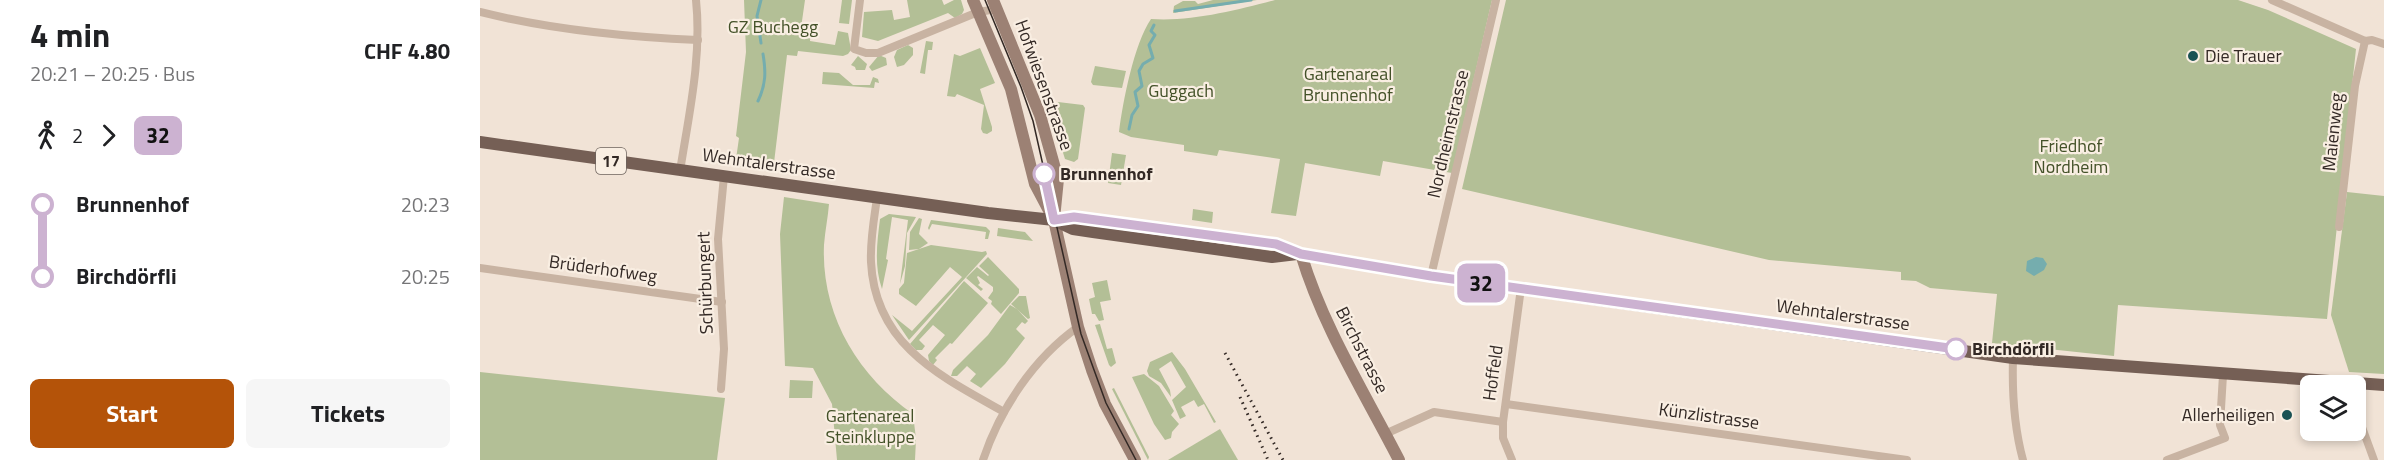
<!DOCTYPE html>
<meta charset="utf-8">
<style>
:root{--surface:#fff;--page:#f6f6f6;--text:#202124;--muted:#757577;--accent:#b45309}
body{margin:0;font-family:"Titillium Web",sans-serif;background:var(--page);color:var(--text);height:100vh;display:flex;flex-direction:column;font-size:22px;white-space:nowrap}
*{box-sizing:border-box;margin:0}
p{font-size:20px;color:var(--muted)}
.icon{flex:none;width:33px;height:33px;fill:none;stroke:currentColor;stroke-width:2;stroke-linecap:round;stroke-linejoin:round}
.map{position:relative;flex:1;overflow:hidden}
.panel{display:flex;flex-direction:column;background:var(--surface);width:480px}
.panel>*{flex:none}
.badge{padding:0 12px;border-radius:9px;font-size:21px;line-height:39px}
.tools{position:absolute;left:1820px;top:375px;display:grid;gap:12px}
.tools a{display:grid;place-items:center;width:66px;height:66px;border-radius:9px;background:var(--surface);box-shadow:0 3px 9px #0003;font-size:30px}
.map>.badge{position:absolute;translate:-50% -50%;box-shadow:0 0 0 3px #fff}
.legs{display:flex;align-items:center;gap:9px;height:66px;padding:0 30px;font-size:20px}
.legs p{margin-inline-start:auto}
.headline{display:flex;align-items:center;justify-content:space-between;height:102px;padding:0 30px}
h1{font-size:33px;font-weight:700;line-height:45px}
.cta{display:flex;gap:12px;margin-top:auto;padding:12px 30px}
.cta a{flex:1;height:69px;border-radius:9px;background:var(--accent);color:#fff;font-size:24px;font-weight:700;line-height:69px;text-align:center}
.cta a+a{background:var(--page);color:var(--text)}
ul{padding:0 30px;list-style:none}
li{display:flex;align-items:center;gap:21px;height:72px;font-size:22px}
li i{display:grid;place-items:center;width:9px;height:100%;margin:0 8px;background:currentColor}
li i::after{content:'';width:15px;height:15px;margin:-8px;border:4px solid;border-radius:50%;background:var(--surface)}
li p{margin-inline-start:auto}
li:first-child i{background:linear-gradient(#0000 50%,currentColor 0)}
li:last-child i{background:linear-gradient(currentColor 50%,#0000 0)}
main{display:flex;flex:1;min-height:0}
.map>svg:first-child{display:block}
.green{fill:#b3bf96}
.water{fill:#75adae}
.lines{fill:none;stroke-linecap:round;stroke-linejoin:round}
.stream{stroke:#75adae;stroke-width:3}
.street{stroke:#c8b3a2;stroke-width:8}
.secondary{stroke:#9c8174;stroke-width:12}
.primary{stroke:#755f55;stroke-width:12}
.tram{stroke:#332925;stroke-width:1.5}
.rail{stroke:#332925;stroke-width:3;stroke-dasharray:1.5 4.5;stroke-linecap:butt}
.line-1-casing{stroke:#fff;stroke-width:14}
.line-1{stroke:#ccb2d1;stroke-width:9}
.poi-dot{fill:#1a5254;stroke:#f9eee2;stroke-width:2}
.stop-1-dot{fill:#fff;stroke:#ccb2d1;stroke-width:3}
.labels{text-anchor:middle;stroke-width:4.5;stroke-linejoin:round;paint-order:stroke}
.shield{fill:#f9eee2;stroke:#6e645e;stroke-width:1.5}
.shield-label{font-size:16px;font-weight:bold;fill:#332925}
.park-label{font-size:18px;fill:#435128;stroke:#f9eee2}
.poi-label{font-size:18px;fill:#332925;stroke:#f9eee2;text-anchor:start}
.street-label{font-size:18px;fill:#332925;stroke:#f9eee2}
.stop-label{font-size:18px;font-weight:bold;fill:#332925;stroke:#f9eee2;text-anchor:start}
</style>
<main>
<section class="panel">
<div class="headline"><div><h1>4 min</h1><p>20:21 – 20:25 · Bus</p></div><b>CHF 4.80</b></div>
<div class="legs"><svg class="icon" aria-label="walk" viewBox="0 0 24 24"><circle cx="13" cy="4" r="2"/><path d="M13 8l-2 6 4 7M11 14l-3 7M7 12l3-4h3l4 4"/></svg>2<svg class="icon" aria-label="forward" viewBox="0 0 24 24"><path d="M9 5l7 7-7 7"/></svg><b class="badge" style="background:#ccb2d1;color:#111">32</b></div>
<ul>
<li><i style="color:#ccb2d1"></i><b>Brunnenhof</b><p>20:23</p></li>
<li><i style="color:#ccb2d1"></i><b>Birchdörfli</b><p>20:25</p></li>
</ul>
<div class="cta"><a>Start</a><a>Tickets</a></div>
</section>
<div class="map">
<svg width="1904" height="460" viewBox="0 0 1904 460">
<rect width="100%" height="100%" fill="#f1e3d6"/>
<!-- green -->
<g class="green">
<path d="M264,0H325L321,28L331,29L330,41L355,45L358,31L368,33L371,50L368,54L363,56L318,51L317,56L307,55L293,171L255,166L259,138L256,136L266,52Z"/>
<path d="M362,0H372L369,24L359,23Z"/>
<path d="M427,0H462L464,5L474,0H481L484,10L482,14L475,18L468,13L398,41L382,37L384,12L412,10L414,20L430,17Z"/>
<path d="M733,0H777L693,13L694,6L703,1H715L718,4Z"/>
<path d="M795,0H1012L972,173L903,161L900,176L825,163L816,216L791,213L800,159L739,150L737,156L704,151V145L651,137L639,132C643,101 654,44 671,19C710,22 758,10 795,0Z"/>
<path d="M1026,0H1758L1788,10L1876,49L1847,319L1638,305L1634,356L1512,343L1517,294L1450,288L1436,281L1421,280V272L1289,260L982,189Z"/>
<path d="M446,41L453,42L452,50H448L445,74L440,73Z"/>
<path d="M428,45L433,48V55L424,65L417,67L414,57L417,50Z"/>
<path d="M500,48L515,83L500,89L512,127V131L507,134L503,133L501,129L504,105L477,94L475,97L467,96L474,54L480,56Z"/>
<path d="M399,55L406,58L407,65L392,71L389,67Z"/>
<path d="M378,56L387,64L385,70H376L375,67L371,65Z"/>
<path d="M615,66L646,71L642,88L613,85L611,82Z"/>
<path d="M343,72L359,73L373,85H390L393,77L398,79L399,83L395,82L394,88L342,84Z"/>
<path d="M578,102L603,105L605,108L598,159L594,162L585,159L579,140L583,136L581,131L577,130L570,111Z"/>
<path d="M632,153L646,155L641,185L628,183Z"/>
<path d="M1867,192L1904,196V374L1869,372L1851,315Z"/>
<path d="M304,197L349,204C348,217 345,231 344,245C341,314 377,375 433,414L436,439L435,460H357L352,404L333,368L305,366L300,234Z"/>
<path d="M713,209L733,212L732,223L712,220Z"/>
<path d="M409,214L436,217L427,233L425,266L420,284L428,220L412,217L406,259L408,260L402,289C394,266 397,243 400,219Z"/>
<path d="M439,218L442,219L439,234L448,243L439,249L429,250L430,232Z"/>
<path d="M451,220L506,227L510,231L508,239H505L506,232L452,224L449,230L448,228Z"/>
<path d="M518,228L545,232L553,241L517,236Z"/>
<path d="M451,245L502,252L506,251L507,254L429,340L412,315L432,331L482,277L470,267L436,306L419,294V289L424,283L427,253Z"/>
<path d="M508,257L539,289V293L521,314L511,304L512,301L508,298L513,291V287L498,276L497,277L500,283L498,285L503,289L501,291L486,278L497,267L508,276L509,275L499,266Z"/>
<path d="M627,280L631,300L620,302L624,320L619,321L615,314H612L609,299L615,297L612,283Z"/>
<path d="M484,281L508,303L472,344L470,343L455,358L457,360L453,365L449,361L448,355L465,335L453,325L439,340L445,346L442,350H436L430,344Z"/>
<path d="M539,296H546L550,318L548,319L531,304Z"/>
<path d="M530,305L537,309L548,321L545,324L542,322L536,329L545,338L525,364L501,388L490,381L496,374L487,366L477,376H471L473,370L508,335Z"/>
<path d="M620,324L627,349L632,348L636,363L631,367L629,365L615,325Z"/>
<path d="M692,352L705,369L736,422L734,423L724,404L718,407L714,400L701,407L706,416L700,419L692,400L706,387L691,361L679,369L690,390L691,397L681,383L669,376L667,371L670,362Z"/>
<path d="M0,372L245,398L237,460H0Z"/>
<path d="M664,374L679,386L694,411L691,415L699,424L692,432L691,438L685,440L674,424L652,377Z"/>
<path d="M310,380L333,381L332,398H309Z"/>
<path d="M634,388L669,457L668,460L632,389Z"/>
<path d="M740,429L758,460H688Z"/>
</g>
<!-- water -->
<path class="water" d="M1556,257L1563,258L1567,264L1564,270L1554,276L1546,271L1547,261Z"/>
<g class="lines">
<!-- stream -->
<g class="stream">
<path d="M281,0L277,16L281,43"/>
<path d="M695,11L771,0"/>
<path d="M278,101C286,84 286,72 283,54"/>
<path d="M649,129L652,115L658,106L655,92L662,86L659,71L663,64L673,58L669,45L675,35L671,31L674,25"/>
</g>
<!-- street -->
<g class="street">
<path d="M380,0L374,49L386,53H398L498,12L517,9"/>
<path d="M1792,0L1885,41L1892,40L1904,44"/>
<path d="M0,12C72,30 144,37 218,40"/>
<path d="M200,171C209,114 222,57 216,0"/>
<path d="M397,198C394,219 390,240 391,262C395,345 460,376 524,412"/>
<path d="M1859,227L1875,86L1885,41"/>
<path d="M0,268L242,302"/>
<path d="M951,276L1016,0"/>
<path d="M1533,358C1532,392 1534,427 1543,460"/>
<path d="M241,389L244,349L238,239L244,176"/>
<path d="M1026,404L1427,460"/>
<path d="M1875,408L1894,460"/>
<path d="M905,434L954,412L1023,422"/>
<path d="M503,460C520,409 554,358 598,327"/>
<path d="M1032,460L1023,438V422L1041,288"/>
<path d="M1687,460L1745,438L1740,425L1743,375"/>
</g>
<!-- secondary -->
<g class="secondary">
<path d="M493,0L531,89L555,184L574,220L598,327L612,370L625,404L655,460"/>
<path d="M513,0L560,115L578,179L574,219"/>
<path d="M821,254C843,327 884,392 919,460"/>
</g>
<!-- primary -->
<g class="primary">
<path d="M0,142L508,213L574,220L594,217L796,244L821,254L951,276L1533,358L1904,385"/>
<path d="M574,220L593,229L613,232L792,257L817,254"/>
</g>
<!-- tram -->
<path class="tram" d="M505,0L541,87L553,121L601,334L626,403L656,460"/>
<!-- rail -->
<g class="rail">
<path d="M745,353L803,460"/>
<path d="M760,397L788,460"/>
</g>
</g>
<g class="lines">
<!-- line-1 casing -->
<g class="line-1-casing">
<path id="line-1" d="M564,174L574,220L594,217L796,244L821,254L951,276L1476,349"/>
</g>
<!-- line-1 -->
<use href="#line-1" class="line-1"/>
</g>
<!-- markers -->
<g class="poi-dot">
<circle cx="1713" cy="56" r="6"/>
<circle cx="1807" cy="415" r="6"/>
</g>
<g class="stop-1-dot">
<circle cx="564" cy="174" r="10"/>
<circle cx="1476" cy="349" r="10"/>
</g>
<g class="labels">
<!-- shield labels -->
<rect class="shield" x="116" y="148" width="30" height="26" rx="4.5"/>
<g class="shield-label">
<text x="131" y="167">17</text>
</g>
<!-- park labels -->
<g class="park-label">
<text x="293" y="33">GZ Buchegg</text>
<text x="868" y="80">Gartenareal<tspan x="868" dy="21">Brunnenhof</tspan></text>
<text x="701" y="97">Guggach</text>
<text x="1591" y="152">Friedhof<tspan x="1591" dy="21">Nordheim</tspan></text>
<text x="390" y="422">Gartenareal<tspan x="390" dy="21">Steinkluppe</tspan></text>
</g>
<!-- poi labels -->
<g class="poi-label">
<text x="1725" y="62">Die Trauer</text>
<text x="1795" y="421" text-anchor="end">Allerheiligen</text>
</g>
<!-- street labels -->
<g class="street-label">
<text transform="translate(564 85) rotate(70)" y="6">Hofwiesenstrasse</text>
<text transform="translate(1853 132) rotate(-84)" y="6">Maienweg</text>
<text transform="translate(968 134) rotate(-77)" y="6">Nordheimstrasse</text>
<text transform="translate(289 164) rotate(8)" y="6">Wehntalerstrasse</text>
<text transform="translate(123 269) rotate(8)" y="6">Brüderhofweg</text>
<text transform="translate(225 283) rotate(-92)" y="6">Schürbungert</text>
<text transform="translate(1363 315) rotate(8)" y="6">Wehntalerstrasse</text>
<text transform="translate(882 350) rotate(63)" y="6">Birchstrasse</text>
<text transform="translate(1013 373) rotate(-82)" y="6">Hoffeld</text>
<text transform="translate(1229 416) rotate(8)" y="6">Künzlistrasse</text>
</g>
<!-- stop labels -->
<g class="stop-label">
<text x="580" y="180">Brunnenhof</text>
<text x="1492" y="355">Birchdörfli</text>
</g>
</g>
</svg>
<div class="tools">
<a><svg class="icon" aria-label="layers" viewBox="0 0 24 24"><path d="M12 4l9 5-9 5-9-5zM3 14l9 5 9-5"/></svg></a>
</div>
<b class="badge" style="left:1001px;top:283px;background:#ccb2d1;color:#111">32</b>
</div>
</main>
